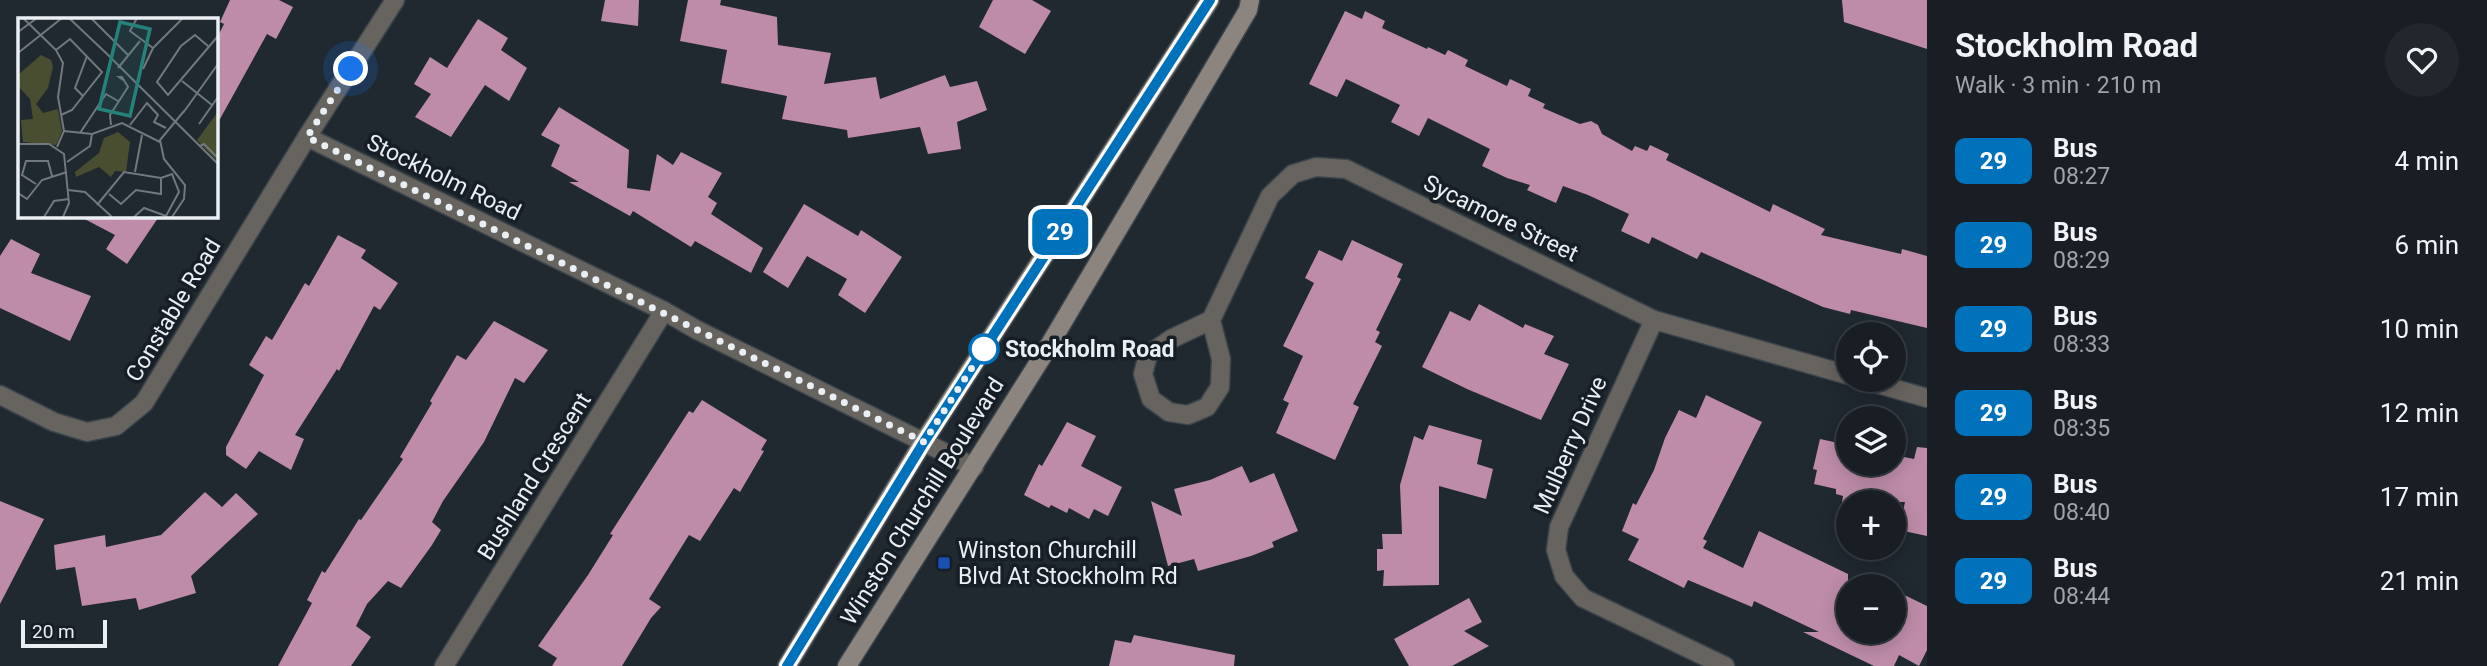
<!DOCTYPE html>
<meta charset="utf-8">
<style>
:root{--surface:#181e24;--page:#21272c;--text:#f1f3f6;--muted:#9fa2a6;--line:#363c41}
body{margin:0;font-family:Roboto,sans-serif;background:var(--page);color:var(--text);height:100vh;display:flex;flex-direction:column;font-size:26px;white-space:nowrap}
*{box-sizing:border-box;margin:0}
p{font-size:23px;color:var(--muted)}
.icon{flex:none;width:38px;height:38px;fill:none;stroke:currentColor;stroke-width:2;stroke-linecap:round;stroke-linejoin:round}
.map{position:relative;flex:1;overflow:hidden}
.sheet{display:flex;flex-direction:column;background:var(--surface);width:560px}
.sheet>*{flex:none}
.badge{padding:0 14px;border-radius:10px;font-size:24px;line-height:46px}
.fabs{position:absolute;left:1836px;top:322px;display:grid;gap:14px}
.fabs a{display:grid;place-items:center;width:70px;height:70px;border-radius:50%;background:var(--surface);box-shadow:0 4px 18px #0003,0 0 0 2px var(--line);font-size:35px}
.scale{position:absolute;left:21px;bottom:18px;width:86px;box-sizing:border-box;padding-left:7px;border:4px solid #eaeff4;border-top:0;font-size:19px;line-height:24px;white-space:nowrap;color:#eaeff4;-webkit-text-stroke:5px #171e26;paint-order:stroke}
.you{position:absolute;width:35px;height:35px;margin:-18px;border:5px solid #fff;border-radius:50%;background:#1a73e8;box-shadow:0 0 0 10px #1a73e833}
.map>.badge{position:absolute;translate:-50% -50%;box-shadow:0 0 0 4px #fff}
.round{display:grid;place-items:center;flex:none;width:74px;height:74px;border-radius:37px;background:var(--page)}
.headline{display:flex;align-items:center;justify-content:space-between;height:119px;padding:0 28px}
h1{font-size:33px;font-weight:700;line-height:52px}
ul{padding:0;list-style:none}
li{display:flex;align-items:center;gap:21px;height:84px;padding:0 28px}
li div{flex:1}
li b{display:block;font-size:26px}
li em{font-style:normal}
li .badge{min-width:77px;font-weight:700;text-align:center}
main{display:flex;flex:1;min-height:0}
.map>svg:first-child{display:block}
.building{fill:#be8ca9}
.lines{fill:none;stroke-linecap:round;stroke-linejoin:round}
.street-casing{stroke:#3c444b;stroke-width:21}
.secondary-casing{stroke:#3c444b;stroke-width:21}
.street{stroke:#67635f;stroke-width:18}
.secondary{stroke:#8c857f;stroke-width:18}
.line-casing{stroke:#fff;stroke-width:16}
.line{stroke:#0072bc;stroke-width:10}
.walk{stroke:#eaeff4;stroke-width:7;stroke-dasharray:0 12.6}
.stop-dot{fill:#fff;stroke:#0072bc;stroke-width:3.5}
.transit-dot{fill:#1a4fb4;stroke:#171e26;stroke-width:2.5}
.labels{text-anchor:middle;stroke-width:7;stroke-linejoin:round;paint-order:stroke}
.street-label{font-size:23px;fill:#eaeff4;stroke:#171e26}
.stop-label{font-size:23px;font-weight:bold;fill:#eaeff4;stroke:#171e26;text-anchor:start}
.poi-label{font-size:23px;fill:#eaeff4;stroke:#171e26;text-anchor:start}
.inset-road{fill:none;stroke:#71787e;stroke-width:2}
.view{fill:#25827b;fill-opacity:0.15;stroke:#25827b;stroke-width:3.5}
.inset-edge{fill:none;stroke:#eaeff4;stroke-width:3.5}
</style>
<main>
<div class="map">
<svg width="1927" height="666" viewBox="0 0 1927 666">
<rect width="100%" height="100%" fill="#202830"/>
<!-- building -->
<g class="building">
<path d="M230,0H279L293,7L276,39L267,34L215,128V42L224,24L220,22Z"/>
<path d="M605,0H639L638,26L601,21Z"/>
<path d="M688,0H721L720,5L777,17L778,45L831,53L824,84L876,77L880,99L945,75L950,87L977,81L987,110L957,122L961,149L928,154L920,127L848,138L847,130L782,119L787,96L721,83L727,50L680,41Z"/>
<path d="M993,0H1032L1051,11L1025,54L979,27Z"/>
<path d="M1842,0H1927V49L1844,22Z"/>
<path d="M1345,11L1362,19L1365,11L1385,21L1382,28L1427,49L1428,47L1445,55L1448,50L1468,60L1465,66L1507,86L1510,79L1531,89L1528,96L1545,104L1543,108L1580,124L1591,121L1598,125L1602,134L1632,151L1635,146L1647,151L1650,145L1669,154L1666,160L1770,212L1773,204L1825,229L1821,235L1901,254L1902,249L1927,256V328L1851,310L1850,314L1823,307L1701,252L1697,259L1652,237L1649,244L1621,231L1629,214L1588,195L1563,186L1556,203L1527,190L1530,185L1507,178L1482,166L1490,149L1428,118L1419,136L1391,122L1400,105L1346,79L1337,97L1309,84Z"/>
<path d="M478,19L508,38L501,50L527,68L509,101L485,85L451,137L415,117L431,94L414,84L430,57L447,68Z"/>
<path d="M559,107L629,150L627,188L650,191L657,154L673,165L681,152L722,173L708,197L717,203L711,214L763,248L751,273L695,241L691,247L633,211L630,216L569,182H579L551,166L560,145L541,135Z"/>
<path d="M804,204L858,236L861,230L902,257L865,313L838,295L847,279L807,256L788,288L763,272Z"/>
<path d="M77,215H160L127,264L106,249L115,235Z"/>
<path d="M338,235L366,250L361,258L398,283L380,310L374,306L339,371L337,369L295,435L304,439L291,470L259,451L246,469L226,455V447L264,375L249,365L266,336L272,340L305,283L309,286Z"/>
<path d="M11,239L40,254L31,273L91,296L70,341L0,308V256Z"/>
<path d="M1352,240L1403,264L1397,277L1401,279L1376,330L1380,332L1375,342L1382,346L1353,404L1359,407L1335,460L1276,433L1289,403L1283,400L1303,356L1283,346L1314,283L1305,278L1319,250L1342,261Z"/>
<path d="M1479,304L1523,328L1525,324L1554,336L1544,354L1569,364L1541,420L1467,389L1422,367L1450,311L1470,321Z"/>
<path d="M494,321L548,350L524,383L515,378L484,442L443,501L432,522L441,530L432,545L401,588L388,581L367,604L356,626L371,637L351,666H278L312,603L307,600L322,571L325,573L359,519L361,520L403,459L400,457L432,403L430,401L457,355L466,360Z"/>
<path d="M1706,395L1762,422L1703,539L1707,541L1703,548L1743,568L1759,531L1848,574V632H1894V590L1927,606V650L1919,666L1899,655L1894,666H1874L1803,632H1819L1754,601L1752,607L1688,580L1684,588L1628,560L1639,539L1622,531L1633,503L1636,505L1654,470L1665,438L1679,410L1696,418Z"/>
<path d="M702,400L767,440L761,450L764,451L740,492L734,488L700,541L689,535L649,599L661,607L651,618L622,666H552L557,658L538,646L588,575L613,535L610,534L689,411L693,413Z"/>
<path d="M1067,422L1096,436L1081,466L1122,487L1108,516L1094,509L1089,519L1069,508L1067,513L1051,505L1049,508L1024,495L1039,464L1042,466Z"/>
<path d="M1429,425L1482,440L1477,464L1493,469L1486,499L1439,486V585L1383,586L1384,570L1377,571V549H1383L1382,534H1402L1400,485L1414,436L1423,440Z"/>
<path d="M1820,439L1848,445V464H1894V455L1914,459L1917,447L1927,448V536L1899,530L1905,502H1842L1843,496L1836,494V489L1814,484L1817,470L1813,469Z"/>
<path d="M1242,466L1250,483L1274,473L1298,531L1272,542L1274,547L1251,556L1198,571L1194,559L1168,566L1151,501L1182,516L1174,489L1210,480Z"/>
<path d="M205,492L222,507L236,493L258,514L191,576L196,593L139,610L136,598L82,606L75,567L56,570L54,545L105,535L106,547L161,535Z"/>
<path d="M0,501L44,519L0,604Z"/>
<path d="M1469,598L1482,622L1464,631L1489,646L1452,666H1409L1394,639Z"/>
<path d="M1134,635L1235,655L1234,666H1109L1115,640L1131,643Z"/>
</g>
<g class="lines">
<!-- street casing -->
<g class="street-casing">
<g id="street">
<path d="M307,137L664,311L697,330L974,467"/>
<path d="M1211,320L1221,359L1220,387L1207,407L1188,415L1169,412L1151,399L1143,374L1148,355L1171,339L1211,320L1270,196L1293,174L1316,167L1346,169L1654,320L1848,375"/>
<path d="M1654,320L1559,527L1556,550L1564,576L1583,598L1725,666"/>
<path d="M1864,380L1927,398"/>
<path d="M0,395L54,422L87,432L116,426L144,403L307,137L395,0"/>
<path d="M444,666L664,311"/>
</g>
</g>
<!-- secondary casing -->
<g class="secondary-casing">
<g id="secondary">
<path d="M787,666L924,441L1210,0"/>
<path d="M847,666L1044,354L1248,10L1250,0"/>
</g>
</g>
<!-- street -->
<use href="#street" class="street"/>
<!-- secondary -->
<use href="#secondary" class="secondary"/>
</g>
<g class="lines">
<!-- line casing -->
<g class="line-casing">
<path id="line" d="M787,666L924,442L1210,0"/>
</g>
<!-- line -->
<use href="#line" class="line"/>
<!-- walk -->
<path class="walk" d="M351,69L307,137L924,442L984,349"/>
</g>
<!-- markers -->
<circle class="stop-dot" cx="984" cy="349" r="14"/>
<rect class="transit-dot" x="937" y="556" width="14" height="14" rx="3.5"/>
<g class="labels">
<!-- street labels -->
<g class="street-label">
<text transform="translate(444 177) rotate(26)" y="8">Stockholm Road</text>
<text transform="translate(1501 218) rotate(26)" y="8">Sycamore Street</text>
<text transform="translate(173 310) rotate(-59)" y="8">Constable Road</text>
<text transform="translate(1570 445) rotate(-66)" y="8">Mulberry Drive</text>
<text transform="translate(534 476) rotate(-58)" y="8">Bushland Crescent</text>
<text transform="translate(922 501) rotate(-58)" y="8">Winston Churchill Boulevard</text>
</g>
<!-- stop labels -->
<g class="stop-label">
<text x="1005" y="357">Stockholm Road</text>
</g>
<!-- poi labels -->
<g class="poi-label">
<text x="958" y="558">Winston Churchill<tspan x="958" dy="26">Blvd At Stockholm Rd</tspan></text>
</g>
</g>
<!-- overview -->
<g transform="translate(18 18)">
<rect width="200" height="200" fill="#202830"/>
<path d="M23,37L33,42L35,49L30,70L18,86L25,95L40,91L44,113L38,127L5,124L3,102L15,101L12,81L0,68V57ZM199,95V143L179,122ZM100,114L112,124L108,154L97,153L93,159L81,149L58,159L57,154L81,135L86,120Z" fill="#494e31"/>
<path class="inset-road" d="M5,0L38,32L45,45L40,79L46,113L39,129M51,0L88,35M73,0L111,38M119,0L112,13L135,30M0,14L19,0M190,28L177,17L163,28L139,64L150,77L200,18M135,30L165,0M38,32L52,21L84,54L54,92L43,97M87,34L200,146M0,35L44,0M100,50L122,23M125,51L135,30M164,63L194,87M65,78L57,70L69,38M165,95L200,46M181,106L200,79M93,107L92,97L110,69L104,59H101L105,62M112,107L129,85L140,97L136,104L148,110M46,113L74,116L104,105L142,124M62,115L88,76L100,83M0,126H31L46,136L51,185L45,199M182,128L186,126L200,140M49,144L72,128L74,116M117,154L124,117M18,166L4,157L8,143H30L34,158M50,172L67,174L94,199M0,175L9,181L24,162L49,154M91,176L103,186L118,172L143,176V160M79,187L106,154L143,160L154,156L161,174L148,198L126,190L116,199M26,199L36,183L51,181M154,199L166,181L167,167L146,141L142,122L166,93"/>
<path class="view" d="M102,4L132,11L112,98L81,91Z"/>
<rect width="200" height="200" class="inset-edge"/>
</g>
</svg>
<div class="fabs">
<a><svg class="icon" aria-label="locate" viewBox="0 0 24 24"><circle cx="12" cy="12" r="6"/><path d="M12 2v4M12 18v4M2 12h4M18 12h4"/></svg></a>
<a><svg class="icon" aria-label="layers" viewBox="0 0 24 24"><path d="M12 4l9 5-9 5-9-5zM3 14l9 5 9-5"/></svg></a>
<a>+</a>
<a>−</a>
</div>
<div class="scale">20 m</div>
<div class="you" style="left:351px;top:69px"></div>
<b class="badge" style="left:1060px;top:232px;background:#0072bc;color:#fff">29</b>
</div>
<section class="sheet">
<div class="headline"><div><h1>Stockholm Road</h1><p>Walk · 3 min · 210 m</p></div><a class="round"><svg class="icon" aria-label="heart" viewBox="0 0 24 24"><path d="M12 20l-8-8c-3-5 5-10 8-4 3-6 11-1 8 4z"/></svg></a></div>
<ul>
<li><span class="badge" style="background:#0072bc;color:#fff">29</span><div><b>Bus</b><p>08:27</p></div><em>4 min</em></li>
<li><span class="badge" style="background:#0072bc;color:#fff">29</span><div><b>Bus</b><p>08:29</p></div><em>6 min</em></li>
<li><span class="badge" style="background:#0072bc;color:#fff">29</span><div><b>Bus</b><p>08:33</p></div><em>10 min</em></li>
<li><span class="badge" style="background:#0072bc;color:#fff">29</span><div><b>Bus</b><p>08:35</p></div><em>12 min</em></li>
<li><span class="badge" style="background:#0072bc;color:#fff">29</span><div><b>Bus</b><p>08:40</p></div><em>17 min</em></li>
<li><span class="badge" style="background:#0072bc;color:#fff">29</span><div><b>Bus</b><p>08:44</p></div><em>21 min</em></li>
</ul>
</section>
</main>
